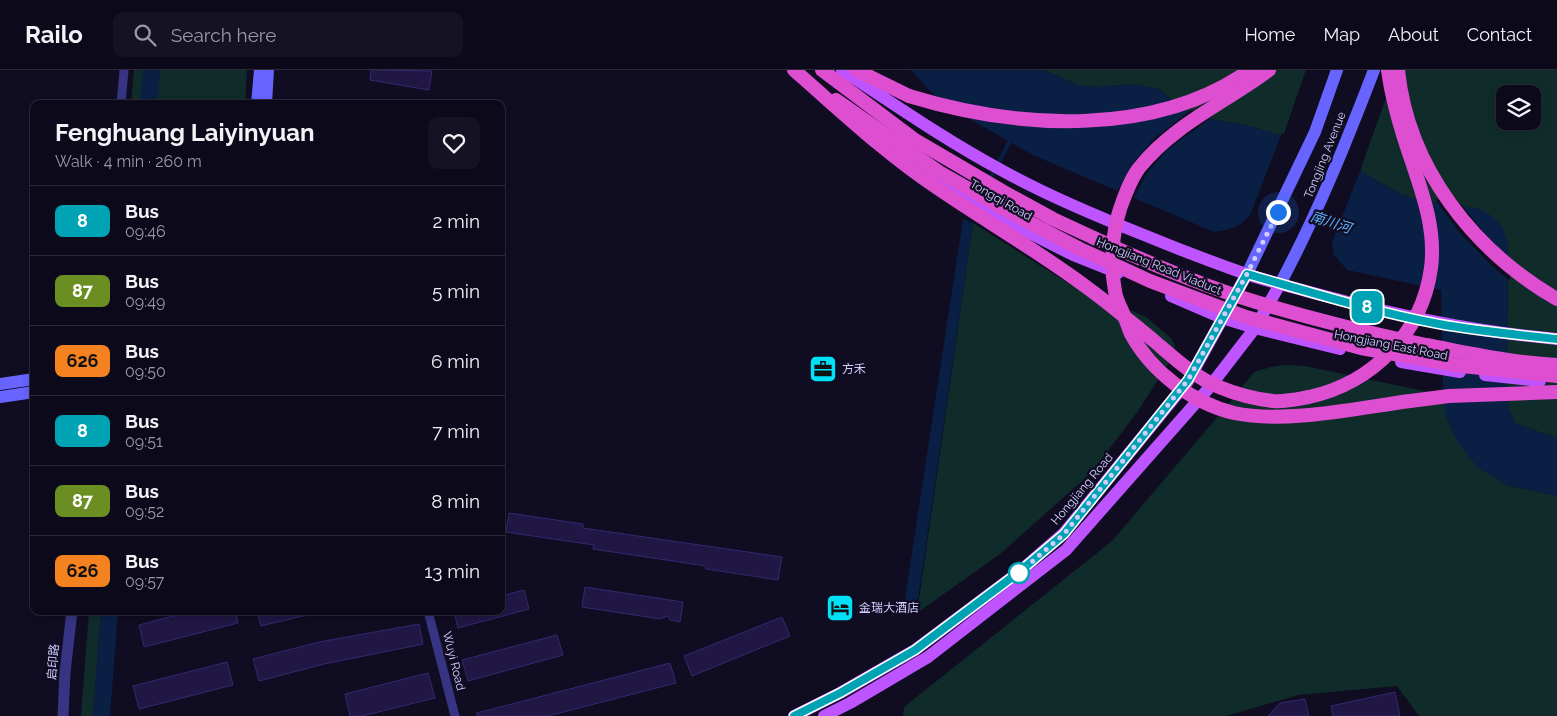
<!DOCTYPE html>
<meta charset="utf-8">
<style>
:root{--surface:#0c091a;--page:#151223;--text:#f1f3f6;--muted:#9a9aa2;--line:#2c2a39}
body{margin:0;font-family:Raleway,"Noto Sans SC",sans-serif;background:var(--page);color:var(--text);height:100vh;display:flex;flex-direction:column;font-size:19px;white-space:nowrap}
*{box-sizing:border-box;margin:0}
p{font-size:16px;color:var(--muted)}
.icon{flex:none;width:28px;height:28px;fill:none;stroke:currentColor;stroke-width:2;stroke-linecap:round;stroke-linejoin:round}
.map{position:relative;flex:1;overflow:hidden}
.details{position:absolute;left:30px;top:30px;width:475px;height:515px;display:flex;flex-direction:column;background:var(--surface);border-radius:10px;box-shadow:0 2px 8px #0003,0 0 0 1px var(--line)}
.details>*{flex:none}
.badge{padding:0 10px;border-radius:8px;font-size:18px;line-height:32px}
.buttons{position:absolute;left:1496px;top:15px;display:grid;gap:10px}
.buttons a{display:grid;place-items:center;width:45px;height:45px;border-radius:10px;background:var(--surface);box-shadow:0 2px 8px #0003,0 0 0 1px var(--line);font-size:25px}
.you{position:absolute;width:25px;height:25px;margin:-12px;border:4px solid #fff;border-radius:50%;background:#1a73e8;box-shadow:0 0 0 8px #1a73e833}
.map>.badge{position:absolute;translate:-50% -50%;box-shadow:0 0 0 2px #fff}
.round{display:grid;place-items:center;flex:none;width:52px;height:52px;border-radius:10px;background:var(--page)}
.headline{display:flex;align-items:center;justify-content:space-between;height:85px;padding:0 25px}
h1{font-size:24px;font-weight:700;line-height:38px}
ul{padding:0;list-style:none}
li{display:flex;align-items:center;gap:15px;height:70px;padding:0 25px;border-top:1px solid var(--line)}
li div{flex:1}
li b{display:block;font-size:19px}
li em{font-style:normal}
li .badge{min-width:55px;font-weight:700;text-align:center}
header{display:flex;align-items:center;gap:30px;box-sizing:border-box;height:70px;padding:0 25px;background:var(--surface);border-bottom:1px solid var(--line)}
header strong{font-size:24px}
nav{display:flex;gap:28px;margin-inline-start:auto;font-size:18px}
.search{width:350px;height:45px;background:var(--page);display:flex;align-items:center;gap:12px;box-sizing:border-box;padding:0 18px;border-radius:10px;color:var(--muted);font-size:19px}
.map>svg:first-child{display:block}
.green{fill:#0f2c2b;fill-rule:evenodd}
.water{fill:#091f44}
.pier{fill:#100c22}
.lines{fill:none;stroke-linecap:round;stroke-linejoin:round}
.stream{stroke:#091f44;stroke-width:4}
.building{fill:#201744;stroke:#362871}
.minor{stroke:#373484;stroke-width:9}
.tertiary{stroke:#373484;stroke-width:11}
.secondary{stroke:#6764ff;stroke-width:12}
.primary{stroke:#be54ff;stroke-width:12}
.trunk{stroke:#de4ed0;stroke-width:14}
.trunk-bridge{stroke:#de4ed0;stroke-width:14}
.line-casing{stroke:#fff;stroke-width:11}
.line{stroke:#00a3b4;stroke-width:8}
.walk{stroke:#d2cdff;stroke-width:5;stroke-dasharray:0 9}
.stop-dot{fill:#fff;stroke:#00a3b4;stroke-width:2.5}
.labels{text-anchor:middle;stroke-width:4.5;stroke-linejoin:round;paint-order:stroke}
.street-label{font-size:12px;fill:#d2cdff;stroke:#100c22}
.poi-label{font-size:12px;fill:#d2cdff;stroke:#100c22;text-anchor:start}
.water-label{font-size:14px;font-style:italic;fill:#5bb4ff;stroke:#100c22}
</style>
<header>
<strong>Railo</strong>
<div class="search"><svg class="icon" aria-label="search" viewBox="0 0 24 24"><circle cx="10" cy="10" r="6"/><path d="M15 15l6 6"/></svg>Search here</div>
<nav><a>Home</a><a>Map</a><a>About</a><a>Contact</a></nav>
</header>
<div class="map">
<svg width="1557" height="646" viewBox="0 0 1557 646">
<rect width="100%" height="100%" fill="#100c22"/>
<!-- green -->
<g class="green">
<path d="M134,0H247L245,34H131Z"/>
<path d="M1043,0H1306L1283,66L1242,54L1203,48L1182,39L1159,19L1133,14L1100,17L1080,16Z"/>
<path d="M1396,0H1557V368L1516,354L1509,340L1507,316L1508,174L1442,133L1414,129L1401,124L1360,101ZM1505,24H1532V51H1505Z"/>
<path d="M973,153L1071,215L1146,247L1172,269L1175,276L1174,285L1138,341L1091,403L1000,484L917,543Z"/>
<path d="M1286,295L1305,296L1443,325L1507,415L1557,426V646H1419L1397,616L1298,625L1226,646H903L904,637L1112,471L1226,337L1254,302L1271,297Z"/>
<path d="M89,541H101L93,646H81Z"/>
</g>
<!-- water -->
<g class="water">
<path d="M143,0H160L157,34H140Z"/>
<path d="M911,0H1043L1080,16L1100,17L1133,14L1159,19L1182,39L1203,48L1242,54L1283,66L1360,101L1401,124L1414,129L1480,139L1492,146L1502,157L1508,174L1507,316L1509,340L1516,354L1557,368V426L1507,415L1478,398L1455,368L1446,347L1443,325L1441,220L1347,200L1334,185L1332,172L1252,141C1244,156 1231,160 1214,162L1033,85L950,38L929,20Z"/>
<path d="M963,149L973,153L918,529L904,535Z"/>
<path d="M101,541H118L110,646H93Z"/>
</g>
<!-- pier -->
<g class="pier">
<path d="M1191,40L1204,46L1212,47L1167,80L1147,103L1132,131L1116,124L1132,94L1142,82L1155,68Z"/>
<path d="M1282,63L1361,99L1330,177V173L1254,143L1250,149L1249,148Z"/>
<path d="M1435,129L1460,133L1489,169L1510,188V211L1491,195L1458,161Z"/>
</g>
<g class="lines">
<!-- stream -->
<path class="stream" d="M990,109L1011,69"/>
</g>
<!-- building -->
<g class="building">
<path d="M371,0L432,1L429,20L370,10Z"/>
<path d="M509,443L583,454V458L782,487L778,510L706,499V496L593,479L594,475L506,462Z"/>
<path d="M585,517L683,532L680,552L670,550L668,546L660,549L582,537Z"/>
<path d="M524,520L529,539L458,558L454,541H501V526Z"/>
<path d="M192,541H235L238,553L144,577L139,555Z"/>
<path d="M257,541H306L307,545L261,556Z"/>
<path d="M782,547L790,566L692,606L684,586Z"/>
<path d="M419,554L423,574L324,594L259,611L253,589L319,572Z"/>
<path d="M557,565L563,585L468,611L462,590Z"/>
<path d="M227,592L233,615L139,639L133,616Z"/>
<path d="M670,593L676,613L548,646H477V643Z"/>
<path d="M428,603L435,628L362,646H350L345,624Z"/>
<path d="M1395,622L1400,646H1333L1331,636Z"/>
<path d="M1305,629L1309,646H1268L1280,633Z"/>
</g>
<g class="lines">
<!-- minor -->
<g class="minor">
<path d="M121,34L124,0"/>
<path d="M428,541L455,646"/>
</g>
<!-- tertiary -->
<path class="tertiary" d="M63,646L65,602L72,541"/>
<!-- secondary -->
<g class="secondary">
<path d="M257,34L260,0"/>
<path d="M266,34L268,0"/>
<path d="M1247,204L1315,62L1337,0"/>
<path d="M1280,214C1317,145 1346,73 1374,0"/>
<path d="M0,314L34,309"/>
<path d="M0,327L34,322"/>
</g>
<!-- primary -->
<g class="primary">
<path d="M842,0C895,35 947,71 1003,101C1048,126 1096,146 1144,165C1178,179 1212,192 1246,204C1270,212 1296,218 1321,225C1399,246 1477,262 1557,269"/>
<path d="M904,86L1004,150L1073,185L1118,203"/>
<path d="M1171,226L1222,248L1255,258L1340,279"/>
<path d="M1401,292L1460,302"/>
<path d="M1485,305L1540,311"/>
<path d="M794,646L840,623L915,580L1019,502L1064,463L1188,311L1247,204"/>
<path d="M824,646L850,633L928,587L1066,480L1208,319L1255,258L1280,214"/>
</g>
<!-- trunk -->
<g class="trunk">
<path d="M822,0L915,70L1009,125L1053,149L1094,168"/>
<path d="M1398,0C1408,98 1474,181 1557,229"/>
<path d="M909,26C1017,59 1154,68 1250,0"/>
<path d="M836,30L939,102L1004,139L1078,178"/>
<path d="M1410,331L1449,326L1557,322"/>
</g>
<!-- trunk-bridge -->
<g class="trunk-bridge">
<path d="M794,0C840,40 885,83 936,117C987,152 1040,182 1089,219C1111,235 1132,253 1153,270C1173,287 1194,307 1219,317C1236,324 1255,329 1273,331C1285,332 1298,329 1309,327C1372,313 1422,264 1431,198C1436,160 1423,125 1411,89C1401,60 1392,30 1388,0"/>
<path d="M856,0L909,26"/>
<path d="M1269,0C1225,33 1174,54 1139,98C1130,110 1125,125 1120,139C1112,164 1110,195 1115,221C1116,229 1120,236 1123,243C1126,250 1128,257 1131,264C1151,301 1192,333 1234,343C1286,354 1357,338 1410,331"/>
<path d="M1094,168C1146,192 1200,215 1256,232C1312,249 1369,263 1426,275C1469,283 1513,293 1557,295"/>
<path d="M1078,178L1150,211L1246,247L1361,278L1462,296L1557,306"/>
</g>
</g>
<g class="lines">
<!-- line casing -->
<g class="line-casing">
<path id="line" d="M794,646L840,623L915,580L1019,502L1064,464L1188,310L1247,204C1310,222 1374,242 1439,254C1478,261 1518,265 1557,269"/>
</g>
<!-- line -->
<use href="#line" class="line"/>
<!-- walk -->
<path class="walk" d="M1019,503L1064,464L1188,310L1247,204L1278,142"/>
</g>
<!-- icons -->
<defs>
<g id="office-square" transform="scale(1.4375)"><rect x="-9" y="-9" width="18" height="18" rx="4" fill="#00e1f8" stroke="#100c22"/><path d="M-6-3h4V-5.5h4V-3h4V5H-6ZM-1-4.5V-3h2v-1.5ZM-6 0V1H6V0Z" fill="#111"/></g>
<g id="hotel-square" transform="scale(1.4375)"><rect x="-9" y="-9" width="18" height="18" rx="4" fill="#00e1f8" stroke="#100c22"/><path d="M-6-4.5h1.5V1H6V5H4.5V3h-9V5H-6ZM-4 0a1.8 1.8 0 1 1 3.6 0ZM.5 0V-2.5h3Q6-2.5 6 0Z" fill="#111"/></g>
</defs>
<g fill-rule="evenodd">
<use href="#office-square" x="823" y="299"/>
<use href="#hotel-square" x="840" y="538"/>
</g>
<!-- markers -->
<circle class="stop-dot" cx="1019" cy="503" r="10"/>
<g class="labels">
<!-- street labels -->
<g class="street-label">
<text transform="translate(1325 85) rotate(-68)" y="4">Tongjing Avenue</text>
<text transform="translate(1001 130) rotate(30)" y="4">Tongqi Road</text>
<text transform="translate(1159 196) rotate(22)" y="4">Hongjiang Road Viaduct</text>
<text transform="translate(1391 275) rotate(11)" y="4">Hongjiang East Road</text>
<text transform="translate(1082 419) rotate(-50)" y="4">Hongjiang Road</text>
<text transform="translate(454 591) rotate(76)" y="4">Wuyi Road</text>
<text transform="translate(53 592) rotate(-85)" y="4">启印路</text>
</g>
<!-- poi labels -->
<g class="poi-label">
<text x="842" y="303">方禾</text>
<text x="859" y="542">金瑞大酒店</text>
</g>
<!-- water labels -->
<g class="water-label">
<text transform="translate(1331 152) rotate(18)" y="5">南川河</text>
</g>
</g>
</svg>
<div class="buttons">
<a><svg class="icon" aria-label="layers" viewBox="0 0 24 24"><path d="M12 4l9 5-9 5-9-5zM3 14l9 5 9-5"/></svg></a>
</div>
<div class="you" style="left:1278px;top:142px"></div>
<b class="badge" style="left:1367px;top:237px;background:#00a3b4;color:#fff">8</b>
<section class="details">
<div class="headline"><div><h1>Fenghuang Laiyinyuan</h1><p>Walk · 4 min · 260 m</p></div><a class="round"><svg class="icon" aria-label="heart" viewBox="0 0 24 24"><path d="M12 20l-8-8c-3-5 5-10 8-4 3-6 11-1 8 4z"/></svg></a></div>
<ul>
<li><span class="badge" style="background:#00a3b4;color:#fff">8</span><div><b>Bus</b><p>09:46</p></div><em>2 min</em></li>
<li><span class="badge" style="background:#6b8e23;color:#fff">87</span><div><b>Bus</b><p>09:49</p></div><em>5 min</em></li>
<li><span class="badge" style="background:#f58220;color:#111">626</span><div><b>Bus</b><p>09:50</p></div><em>6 min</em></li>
<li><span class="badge" style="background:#00a3b4;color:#fff">8</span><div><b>Bus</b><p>09:51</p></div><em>7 min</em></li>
<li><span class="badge" style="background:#6b8e23;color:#fff">87</span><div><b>Bus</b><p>09:52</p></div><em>8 min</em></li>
<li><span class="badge" style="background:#f58220;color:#111">626</span><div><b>Bus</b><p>09:57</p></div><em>13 min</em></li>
</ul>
</section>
</div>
